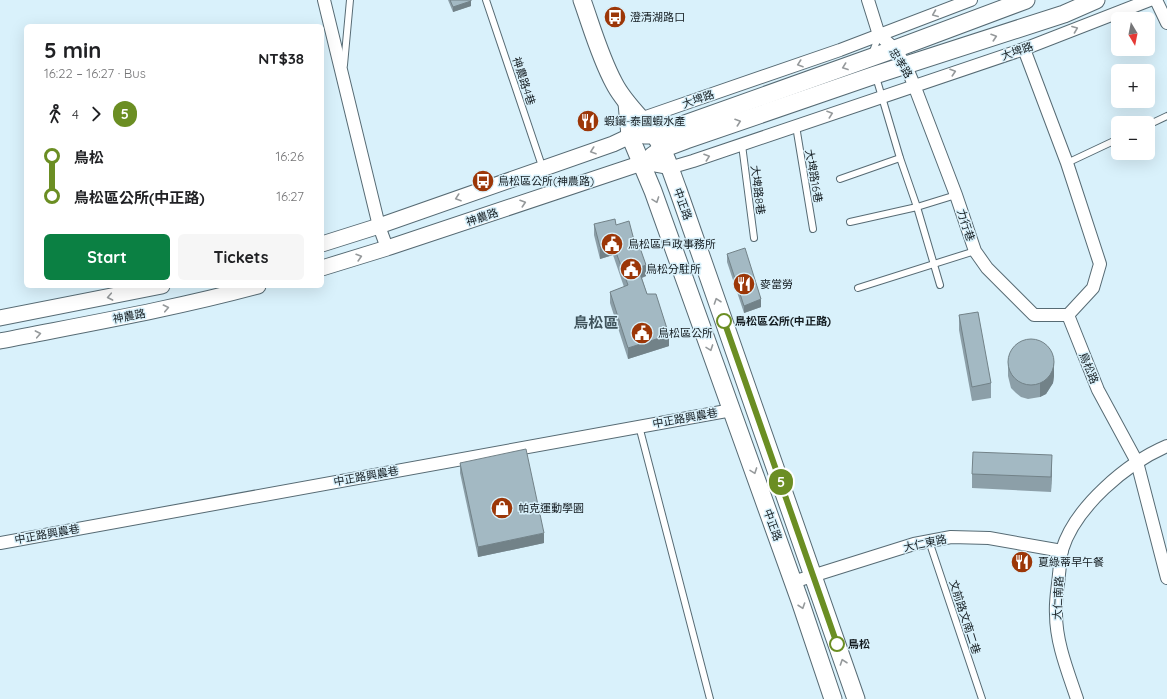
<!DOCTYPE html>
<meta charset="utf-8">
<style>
:root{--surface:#fff;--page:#f6f6f6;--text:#202124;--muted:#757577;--accent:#0b8043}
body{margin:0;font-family:Quicksand,"Noto Sans TC",sans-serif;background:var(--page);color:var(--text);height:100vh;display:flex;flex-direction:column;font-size:15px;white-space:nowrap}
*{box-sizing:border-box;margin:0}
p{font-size:13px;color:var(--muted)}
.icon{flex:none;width:22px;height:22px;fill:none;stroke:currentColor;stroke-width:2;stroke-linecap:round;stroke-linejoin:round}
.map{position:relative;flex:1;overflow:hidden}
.details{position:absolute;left:24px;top:24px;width:300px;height:264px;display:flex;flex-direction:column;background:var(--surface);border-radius:6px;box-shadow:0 4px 16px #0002}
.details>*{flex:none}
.badge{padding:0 8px;border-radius:13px;font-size:14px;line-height:26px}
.needle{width:26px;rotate:170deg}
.fabs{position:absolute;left:1111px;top:12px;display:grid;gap:8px}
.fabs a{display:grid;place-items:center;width:44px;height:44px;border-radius:6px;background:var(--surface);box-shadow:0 4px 16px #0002;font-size:20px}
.map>.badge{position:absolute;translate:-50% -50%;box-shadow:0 0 0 2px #fff}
.legs{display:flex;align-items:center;gap:6px;height:44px;padding:0 20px;font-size:13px}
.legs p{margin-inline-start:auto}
.head{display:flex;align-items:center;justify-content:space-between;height:68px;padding:0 20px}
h1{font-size:22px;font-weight:800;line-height:30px}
.action{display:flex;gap:8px;margin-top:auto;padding:8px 20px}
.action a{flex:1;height:46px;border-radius:6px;background:var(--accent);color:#fff;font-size:16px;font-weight:800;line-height:46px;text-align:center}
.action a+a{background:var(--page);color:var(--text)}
ul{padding:0 20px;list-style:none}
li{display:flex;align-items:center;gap:14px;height:40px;font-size:15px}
li i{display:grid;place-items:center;width:6px;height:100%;margin:0 5px;background:currentColor}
li i::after{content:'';width:10px;height:10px;margin:-5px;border:3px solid;border-radius:50%;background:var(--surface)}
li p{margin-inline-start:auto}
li:first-child i{background:linear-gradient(#0000 50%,currentColor 0)}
li:last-child i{background:linear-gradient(currentColor 50%,#0000 0)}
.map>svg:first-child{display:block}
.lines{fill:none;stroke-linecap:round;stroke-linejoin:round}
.service-casing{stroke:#576b74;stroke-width:8}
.minor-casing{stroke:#576b74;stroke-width:14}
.tertiary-casing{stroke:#576b74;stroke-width:17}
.secondary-casing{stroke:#576b74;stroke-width:19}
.service{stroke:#fff;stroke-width:6}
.minor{stroke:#fff;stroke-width:12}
.tertiary{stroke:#fff;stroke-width:15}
.secondary{stroke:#fff;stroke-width:17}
.wall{fill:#8c9fa8}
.shaded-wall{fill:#728288}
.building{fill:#a3b9c3;stroke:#728288}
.oneway{stroke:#95999b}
.line-1-casing{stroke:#fff;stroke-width:9}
.line-1{stroke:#6b8e23;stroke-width:6}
.stop-1-dot{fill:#fff;stroke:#6b8e23;stroke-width:2}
.labels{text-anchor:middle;stroke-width:3;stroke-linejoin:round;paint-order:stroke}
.poi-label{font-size:11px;fill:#141c20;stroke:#d9f1fb;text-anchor:start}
.street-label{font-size:11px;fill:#141c20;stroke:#d9f1fb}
.stop-label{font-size:11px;font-weight:bold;fill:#141c20;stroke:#d9f1fb;text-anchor:start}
.district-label{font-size:15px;font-weight:bold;fill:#3f535b;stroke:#d9f1fb}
</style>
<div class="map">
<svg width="1167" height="699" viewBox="0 0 1167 699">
<rect width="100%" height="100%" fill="#d9f1fb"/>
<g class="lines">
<!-- service casing -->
<g class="service-casing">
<g id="service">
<path d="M486,0L543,169"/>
<path d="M872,54L879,35"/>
<path d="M344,65L350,0"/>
<path d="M876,77L900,158L917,207L940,285"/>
<path d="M1148,125L1167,116"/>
<path d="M796,126L813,229"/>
<path d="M742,145L754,238"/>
<path d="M1067,163L1118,139"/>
<path d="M840,179L900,158"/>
<path d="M850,222L917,207L956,195"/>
<path d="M858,288L975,251"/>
<path d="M639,426L710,699"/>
<path d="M929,541L982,699"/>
</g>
</g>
<!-- minor casing -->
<g class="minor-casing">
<g id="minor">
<path d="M324,0L379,226L387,248"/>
<path d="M868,0L879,35L895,49L906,66L914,85L956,195L975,251L987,268L1034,315H1068"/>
<path d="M1156,0L1167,23"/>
<path d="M1024,49L1067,163L1100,264L1093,288L1068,315L1098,390L1137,462L1167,578"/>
<path d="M637,123L640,119L840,50L971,0"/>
<path d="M642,163L669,168L693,161L1024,49L1150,0"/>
<path d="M0,543L732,410"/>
<path d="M793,582L914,544L951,537L989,538L1062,551"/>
<path d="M1077,699C1068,672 1056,643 1056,614C1055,601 1058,587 1059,574C1060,567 1060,558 1062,550C1075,507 1127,463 1167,446"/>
</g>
</g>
<!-- tertiary casing -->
<g class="tertiary-casing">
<g id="tertiary">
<path d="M322,244L379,226L613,144L630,136"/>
<path d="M322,268L387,248L642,163"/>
<path d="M0,318L162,286"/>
<path d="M0,341C86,324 173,309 258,286"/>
</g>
</g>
<!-- secondary casing -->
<g class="secondary-casing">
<g id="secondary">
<path d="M582,0C592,28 600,57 614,83C624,103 641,117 654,134C665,150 671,172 678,190L856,699"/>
<path d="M627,103L630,136L653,191L800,601L833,699"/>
<path d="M644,135H654L682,125L895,49L1026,0"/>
<path d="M652,156L662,149L686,140L875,75L1064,14L1096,0"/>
</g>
</g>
<!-- service -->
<use href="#service" class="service"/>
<!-- minor -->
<use href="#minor" class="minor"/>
<!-- tertiary -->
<use href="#tertiary" class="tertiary"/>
<!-- secondary -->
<use href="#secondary" class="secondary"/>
</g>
<!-- wall -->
<g class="wall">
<path d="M448,0H471V6L453,12Z"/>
<path d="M594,224L616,225L635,244L646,276L642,278L647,294L669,346L628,359L610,303V292L624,287L613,255L600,259L594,235Z"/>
<path d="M727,254L761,307L744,313L727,262Z"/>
<path d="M959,315L991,383V398L972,401L959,330Z"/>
<path d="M1008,362L1054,376L1053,383L1046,394L1040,397L1028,399L1021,397L1016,393L1011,388L1008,376Z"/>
<path d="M460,463L544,543L478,557L460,473Z"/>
<path d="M1052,470L1051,492L972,488V474Z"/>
</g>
<!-- shaded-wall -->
<g class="shaded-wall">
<path d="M471,1V6L453,12V7Z"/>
<path d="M613,244V255L600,259V247Z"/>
<path d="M646,265V276L638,279V268Z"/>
<path d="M761,299V307L744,313V306Z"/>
<path d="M669,335V346L628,359V348Z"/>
<path d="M1054,362V376L1053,383L1046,394L1040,397V383Z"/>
<path d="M1052,455V470L1051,492V477Z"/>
<path d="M544,533V543L478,557V547Z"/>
</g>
<!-- building -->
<g class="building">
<path d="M450,0H471V1L453,7Z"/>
<path d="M615,219L616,225L629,221L635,244L638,242L646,265L638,268L647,294H656L669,335L628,348L610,292L628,285L613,244L600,247L594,224Z"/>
<path d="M745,248L761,299L744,306L727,254Z"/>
<path d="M978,312L991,383L972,387L959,315Z"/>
<circle cx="1031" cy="362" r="23"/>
<path d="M526,449L544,533L478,547L460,463Z"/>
<path d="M973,452L1052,455L1051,477L972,474Z"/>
</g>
<!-- one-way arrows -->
<defs><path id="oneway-chevron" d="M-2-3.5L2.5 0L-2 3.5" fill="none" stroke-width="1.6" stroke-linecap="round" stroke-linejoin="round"/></defs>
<g class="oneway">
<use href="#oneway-chevron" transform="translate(935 14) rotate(158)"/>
<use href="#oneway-chevron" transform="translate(1075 29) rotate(-21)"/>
<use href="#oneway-chevron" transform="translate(994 37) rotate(-18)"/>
<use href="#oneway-chevron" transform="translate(800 64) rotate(161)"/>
<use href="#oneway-chevron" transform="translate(845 67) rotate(160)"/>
<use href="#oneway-chevron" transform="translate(953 72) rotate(-18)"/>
<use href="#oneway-chevron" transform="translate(830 114) rotate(-19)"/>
<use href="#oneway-chevron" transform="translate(738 122) rotate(-19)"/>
<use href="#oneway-chevron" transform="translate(593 151) rotate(161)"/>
<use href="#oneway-chevron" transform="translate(707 157) rotate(-19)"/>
<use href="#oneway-chevron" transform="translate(458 198) rotate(161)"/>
<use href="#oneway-chevron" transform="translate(656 200) rotate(70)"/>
<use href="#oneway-chevron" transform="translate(523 203) rotate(-18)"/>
<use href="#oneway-chevron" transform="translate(359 257) rotate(-17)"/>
<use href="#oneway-chevron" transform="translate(110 297) rotate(169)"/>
<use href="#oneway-chevron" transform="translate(717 301) rotate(-109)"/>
<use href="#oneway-chevron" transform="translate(166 308) rotate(-12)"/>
<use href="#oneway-chevron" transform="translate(38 334) rotate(-11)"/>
<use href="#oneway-chevron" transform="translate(710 348) rotate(70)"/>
<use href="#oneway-chevron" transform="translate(754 471) rotate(70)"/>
<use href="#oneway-chevron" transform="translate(802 606) rotate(71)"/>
<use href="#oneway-chevron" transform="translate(843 662) rotate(-109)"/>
</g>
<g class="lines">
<!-- line-1 casing -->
<g class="line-1-casing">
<path id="line-1" d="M724,321L837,644"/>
</g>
<!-- line-1 -->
<use href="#line-1" class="line-1"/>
</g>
<!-- icons -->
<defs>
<g id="bus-disc" transform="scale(1.15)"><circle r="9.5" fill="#9c3708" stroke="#d9f1fb"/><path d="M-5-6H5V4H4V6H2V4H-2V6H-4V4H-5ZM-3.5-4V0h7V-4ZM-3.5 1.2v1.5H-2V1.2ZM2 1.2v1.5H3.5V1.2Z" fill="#fff"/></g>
<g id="restaurant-disc" transform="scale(1.15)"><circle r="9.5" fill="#9c3708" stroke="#d9f1fb"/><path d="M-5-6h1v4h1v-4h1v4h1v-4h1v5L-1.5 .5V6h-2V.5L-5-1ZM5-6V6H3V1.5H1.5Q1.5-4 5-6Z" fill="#fff"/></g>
<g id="civic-disc" transform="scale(1.15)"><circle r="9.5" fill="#9c3708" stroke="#d9f1fb"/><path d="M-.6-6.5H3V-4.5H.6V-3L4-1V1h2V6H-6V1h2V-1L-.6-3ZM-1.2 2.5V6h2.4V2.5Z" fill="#fff"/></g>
<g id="shop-disc" transform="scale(1.15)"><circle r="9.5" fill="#9c3708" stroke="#d9f1fb"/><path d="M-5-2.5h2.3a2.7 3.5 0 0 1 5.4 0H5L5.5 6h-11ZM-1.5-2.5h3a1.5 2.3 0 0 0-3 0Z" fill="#fff"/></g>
</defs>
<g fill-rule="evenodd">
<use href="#bus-disc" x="615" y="17"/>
<use href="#restaurant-disc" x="588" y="121"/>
<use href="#bus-disc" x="483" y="181"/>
<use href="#civic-disc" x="612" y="244"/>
<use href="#civic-disc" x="631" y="269"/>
<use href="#restaurant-disc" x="744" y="284"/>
<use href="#civic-disc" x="642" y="333"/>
<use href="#shop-disc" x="502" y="508"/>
<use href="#restaurant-disc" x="1022" y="562"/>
</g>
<!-- markers -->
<g class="stop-1-dot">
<circle cx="724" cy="321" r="7"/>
<circle cx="837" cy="644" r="7"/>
</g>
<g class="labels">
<!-- poi labels -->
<g class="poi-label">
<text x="630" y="21">澄清湖路口</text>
<text x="604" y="125">蝦鑶-泰國蝦水產</text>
<text x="498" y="185">鳥松區公所(神農路)</text>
<text x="628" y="248">鳥松區戶政事務所</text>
<text x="646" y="273">鳥松分駐所</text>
<text x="760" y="288">麥當勞</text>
<text x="658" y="337">鳥松區公所</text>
<text x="518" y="512">帕克運動學園</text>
<text x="1038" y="566">夏綠蒂早午餐</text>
</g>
<!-- street labels -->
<g class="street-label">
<text transform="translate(1017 51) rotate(-19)" y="4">大埤路</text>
<text transform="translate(901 63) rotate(58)" y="4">忠孝路</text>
<text transform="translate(524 81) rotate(72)" y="4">神農路4巷</text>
<text transform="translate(698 99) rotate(-19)" y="4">大埤路</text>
<text transform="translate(814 176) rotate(80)" y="4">大埤路16巷</text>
<text transform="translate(758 190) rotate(83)" y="4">大埤路8巷</text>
<text transform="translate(683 204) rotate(70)" y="4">中正路</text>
<text transform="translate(482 217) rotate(-18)" y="4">神農路</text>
<text transform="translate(966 225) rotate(72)" y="4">力行巷</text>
<text transform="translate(129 316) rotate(-11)" y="4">神農路</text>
<text transform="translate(1089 368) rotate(68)" y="4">鳥松路</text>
<text transform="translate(685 418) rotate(-10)" y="4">中正路興農巷</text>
<text transform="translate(366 476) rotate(-10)" y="4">中正路興農巷</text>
<text transform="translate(773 525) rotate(70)" y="4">中正路</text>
<text transform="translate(47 534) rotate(-10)" y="4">中正路興農巷</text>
<text transform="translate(925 543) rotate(-12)" y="4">大仁東路</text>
<text transform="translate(1058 598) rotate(-87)" y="4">大仁南路</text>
<text transform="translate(965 617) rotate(72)" y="4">文前路文南二巷</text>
</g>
<!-- stop labels -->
<g class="stop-label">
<text x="735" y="325">鳥松區公所(中正路)</text>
<text x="848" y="648">鳥松</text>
</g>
<!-- district labels -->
<g class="district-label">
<text x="596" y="328">鳥松區</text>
</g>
</g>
</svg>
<div class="fabs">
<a><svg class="needle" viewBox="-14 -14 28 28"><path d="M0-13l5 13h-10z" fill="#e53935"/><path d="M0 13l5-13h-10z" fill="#757577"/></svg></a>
<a>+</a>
<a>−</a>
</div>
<b class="badge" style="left:781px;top:482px;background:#6b8e23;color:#fff">5</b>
<section class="details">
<div class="head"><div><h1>5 min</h1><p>16:22 – 16:27 · Bus</p></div><b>NT$38</b></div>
<div class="legs"><svg class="icon" aria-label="walk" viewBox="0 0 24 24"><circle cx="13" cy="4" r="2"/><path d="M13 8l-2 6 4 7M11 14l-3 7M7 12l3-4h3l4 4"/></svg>4<svg class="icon" aria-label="forward" viewBox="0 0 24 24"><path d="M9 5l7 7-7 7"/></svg><b class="badge" style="background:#6b8e23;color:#fff">5</b></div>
<ul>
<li><i style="color:#6b8e23"></i><b>鳥松</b><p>16:26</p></li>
<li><i style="color:#6b8e23"></i><b>鳥松區公所(中正路)</b><p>16:27</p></li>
</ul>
<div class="action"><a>Start</a><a>Tickets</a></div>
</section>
</div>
